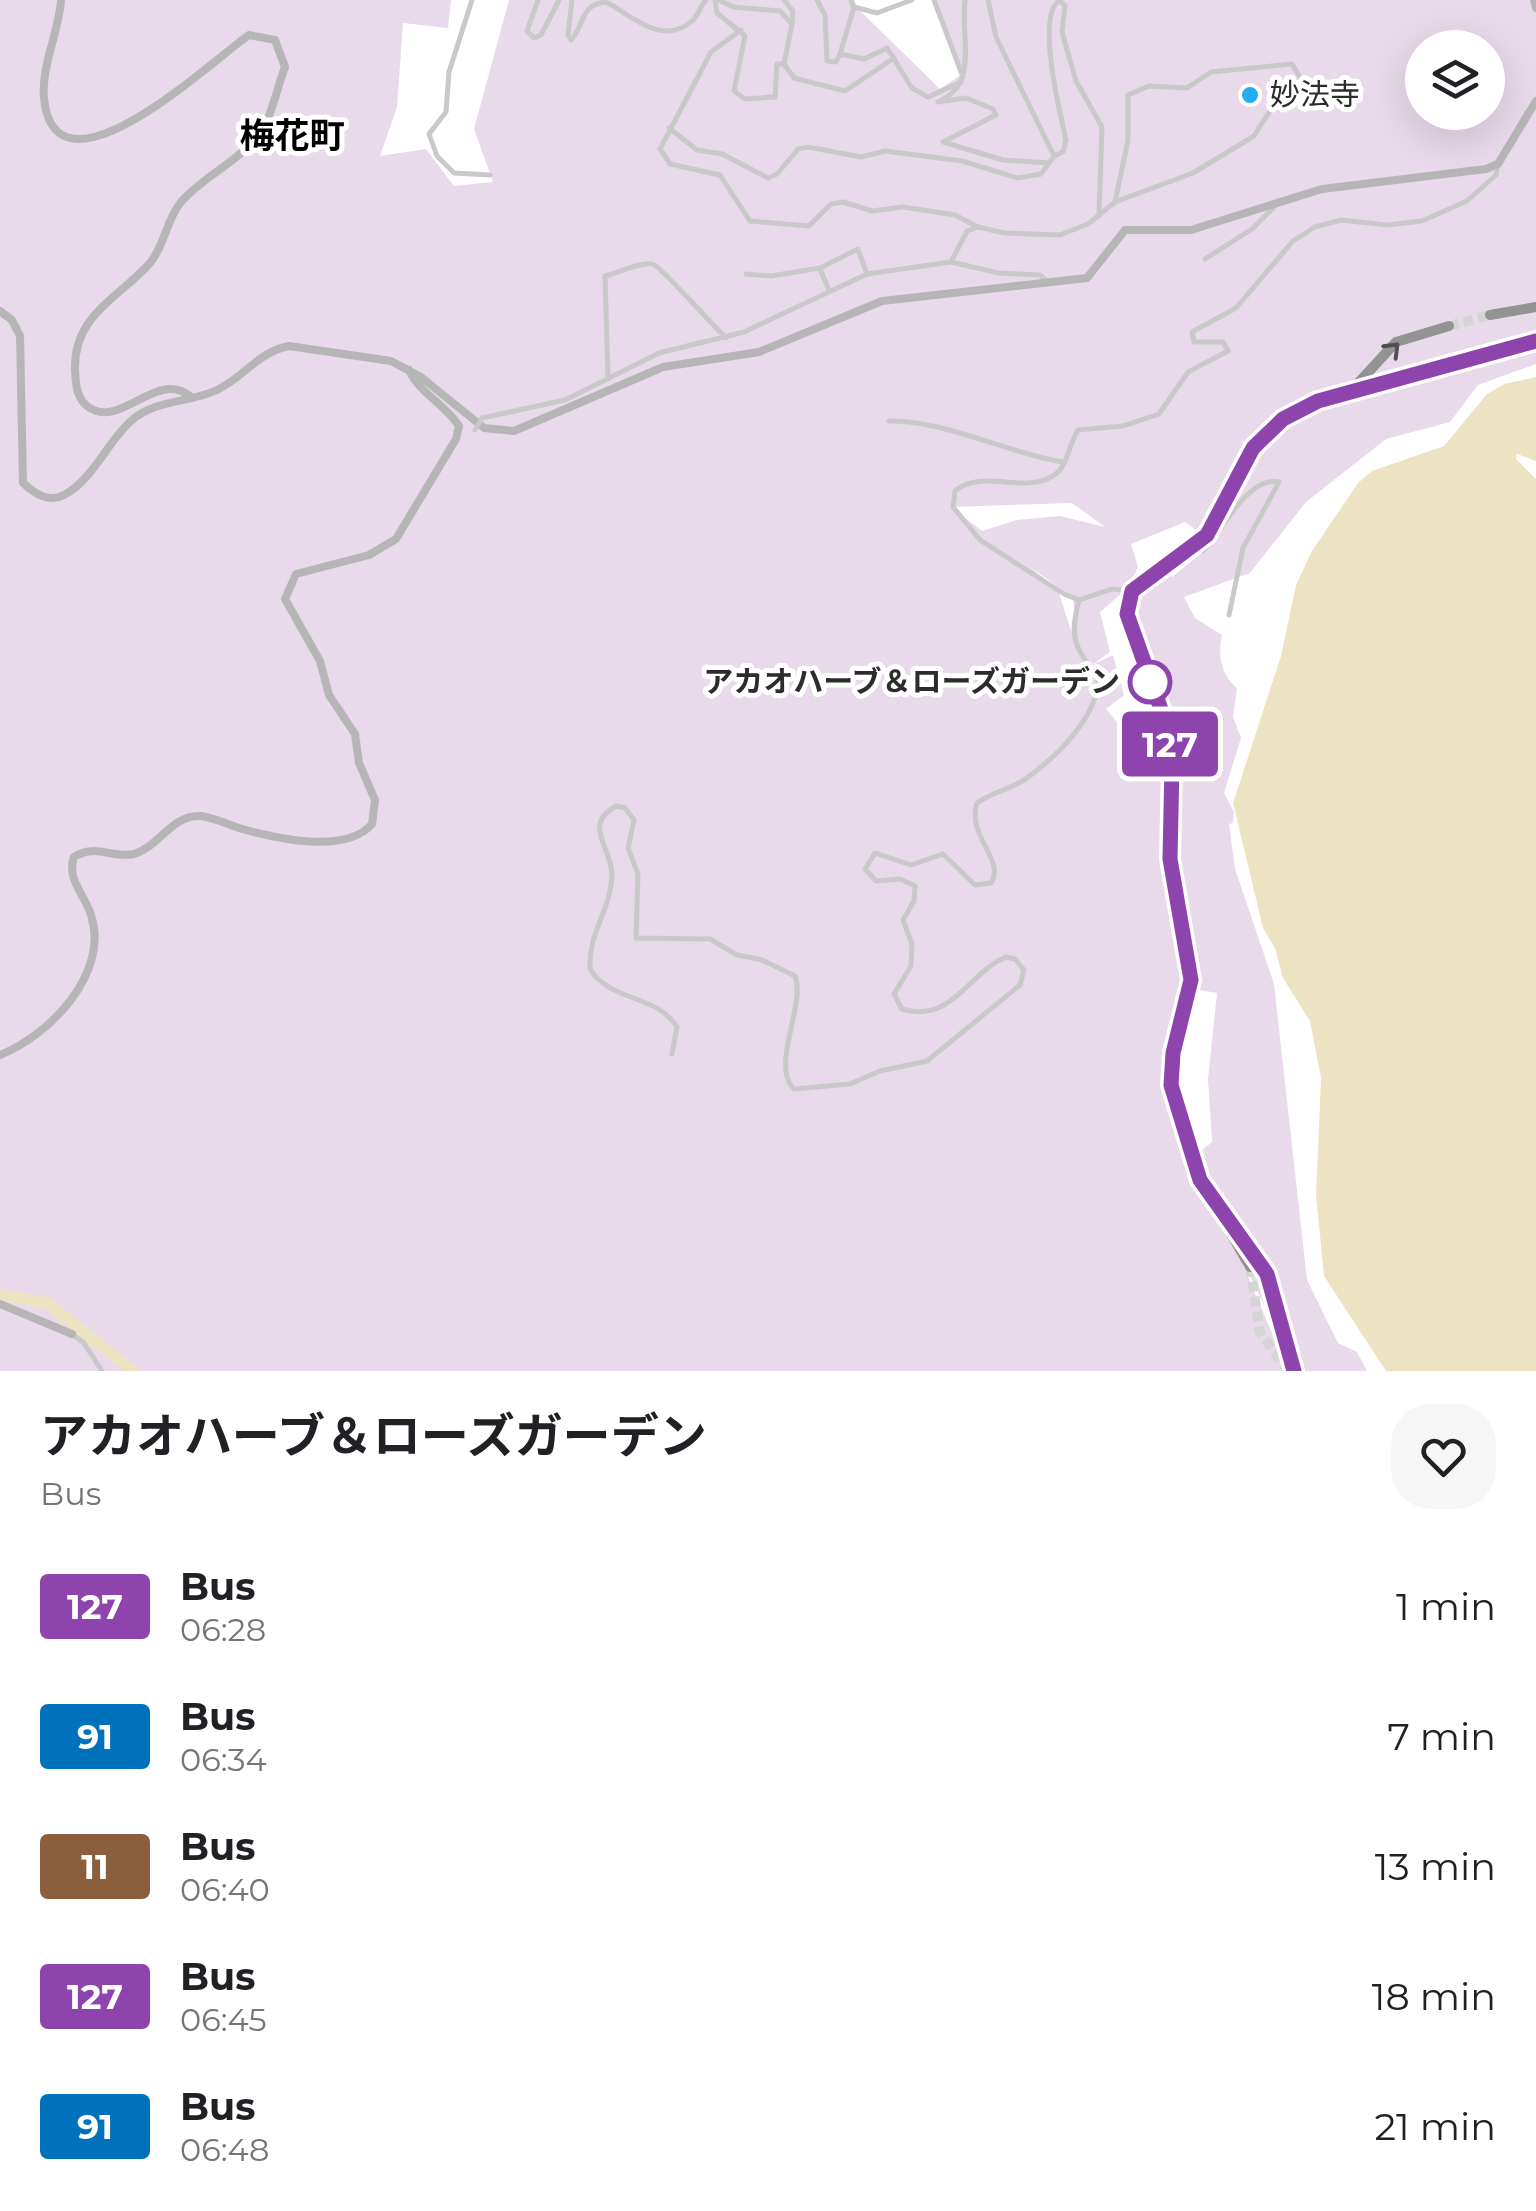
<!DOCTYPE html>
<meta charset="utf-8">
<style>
:root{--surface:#fff;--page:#f6f6f6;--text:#202124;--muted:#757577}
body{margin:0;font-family:Montserrat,"Noto Sans JP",sans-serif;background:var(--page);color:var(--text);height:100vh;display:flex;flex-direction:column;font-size:38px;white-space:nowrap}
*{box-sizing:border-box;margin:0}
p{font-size:32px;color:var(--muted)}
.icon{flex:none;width:55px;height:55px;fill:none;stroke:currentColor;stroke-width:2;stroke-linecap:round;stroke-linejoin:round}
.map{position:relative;height:1371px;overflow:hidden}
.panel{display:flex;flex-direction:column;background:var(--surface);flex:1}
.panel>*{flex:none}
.badge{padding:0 20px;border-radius:8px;font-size:35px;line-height:65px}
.controls{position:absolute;left:1405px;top:30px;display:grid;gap:20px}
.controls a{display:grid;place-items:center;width:100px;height:100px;border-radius:50%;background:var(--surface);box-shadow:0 10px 40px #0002;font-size:50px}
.map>.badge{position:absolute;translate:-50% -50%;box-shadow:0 0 0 5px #fff}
.round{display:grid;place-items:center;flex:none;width:105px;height:105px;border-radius:40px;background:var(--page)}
.head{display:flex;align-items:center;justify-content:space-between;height:170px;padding:0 40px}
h1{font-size:48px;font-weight:700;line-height:75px}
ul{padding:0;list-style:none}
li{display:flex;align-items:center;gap:30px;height:130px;padding:0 40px}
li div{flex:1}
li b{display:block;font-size:38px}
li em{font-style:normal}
li .badge{min-width:110px;font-weight:700;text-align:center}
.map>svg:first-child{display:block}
.green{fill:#e8d9eb;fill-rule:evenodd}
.water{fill:#ece3c3}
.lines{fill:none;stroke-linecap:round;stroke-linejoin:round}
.river{stroke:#ece3c3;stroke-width:12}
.highway-tunnel{stroke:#d5d5d5;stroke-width:10;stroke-dasharray:10 5;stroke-linecap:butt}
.street{stroke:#c9c9c9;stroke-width:5}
.secondary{stroke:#b6b6b6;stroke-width:8}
.highway{stroke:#939393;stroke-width:10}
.street-bridge{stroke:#c9c9c9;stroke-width:5}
.oneway{stroke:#505050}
.line-casing{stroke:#fff;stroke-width:22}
.line{stroke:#8e44ad;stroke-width:15}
.poi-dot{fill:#25aeed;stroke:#fff;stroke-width:4}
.stop-dot{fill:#fff;stroke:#8e44ad;stroke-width:5}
.labels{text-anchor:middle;stroke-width:10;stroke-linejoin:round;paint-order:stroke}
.poi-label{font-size:30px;fill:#2c2c2c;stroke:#fff;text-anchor:start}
.stop-label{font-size:30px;font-weight:bold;fill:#2c2c2c;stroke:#fff;text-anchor:end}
.quarter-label{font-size:35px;font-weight:bold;fill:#000;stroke:#fff}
</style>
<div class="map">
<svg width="1536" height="1371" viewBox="0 0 1536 1371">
<rect width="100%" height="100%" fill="#fff"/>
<!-- green -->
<path class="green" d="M0,0H451L448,28L403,23L397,107L380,156L426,149L454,186L493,182L474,129L509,0H849L940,89L962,74L934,0H1536V364L1478,385L1450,422L1386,439L1306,502L1250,573L1184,597L1195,618L1222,635C1218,655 1220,674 1237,688L1233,717L1241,738L1224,793L1234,812L1233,823L1229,824L1235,869L1274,984L1307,1280L1338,1343L1357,1352L1367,1371H1296L1229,1232L1288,1371H0ZM1422,48H1488V112H1422ZM1072,503L1105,527L1060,516L1017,520L982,531L951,507ZM1185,522L1214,543L1172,577L1168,570L1130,585L1138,567L1131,544ZM1029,566L1073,598L1077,649L1058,590ZM1129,587L1168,729L1173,876L1200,990L1217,993L1208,1079L1212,1142L1200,1152L1206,1190L1199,1188L1180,1137L1168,1070L1190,993L1160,846L1167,760L1152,717L1126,733L1106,709L1124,695L1113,655L1092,665L1110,652L1100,612Z"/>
<!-- water -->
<path class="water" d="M1536,377V461L1517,454L1516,459L1536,479V1371H1386L1324,1276L1316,1195L1321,1078L1310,1021L1283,978L1275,948L1263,928L1233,803L1281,656L1296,585L1312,551L1358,483L1372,471L1444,446L1487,394L1504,384Z"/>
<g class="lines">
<!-- river -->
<path class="river" d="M0,1295L47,1303L133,1371"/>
<!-- highway-tunnel -->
<g class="highway-tunnel">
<path d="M1449,326L1490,315"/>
<path d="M1250,1267L1260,1332L1288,1371"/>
</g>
<!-- street -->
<g class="street">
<path d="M472,0L449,72L446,112L429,134L437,156L454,173L490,175"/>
<path d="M538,0L527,31L534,38L541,35L559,0"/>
<path d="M572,0L568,35L571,40C585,25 580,4 606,2C631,15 663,48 693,20C698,15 701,5 706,0"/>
<path d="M715,0L717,13L745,36L734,91L745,99L775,97L777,64H784L792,24L780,11L733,7L719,0"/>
<path d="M784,0L793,11L792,24"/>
<path d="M817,0L825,15L827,61L836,62L840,54"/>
<path d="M851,0L854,7L877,13L912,0"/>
<path d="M934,0L963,77"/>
<path d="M965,0C960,39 980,83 938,102L966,98L993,109L996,115L943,142L1003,160L1049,163"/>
<path d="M988,0L996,37L1054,156"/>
<path d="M854,7L840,54L864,59L887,48L912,88L928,97L961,82"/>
<path d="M741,30L711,52L660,149L670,164L720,175L750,221L809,226L831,204L843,202L872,211L903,207L955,215L978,227L1004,233L1060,235L1088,224L1115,202"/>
<path d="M784,64L794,78L845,91L894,58"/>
<path d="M1292,64L1301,79L1271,109L1254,136L1193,173L1115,202L1128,140V95L1149,86L1187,88L1211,72Z"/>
<path d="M669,128L697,150L722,154L768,178L777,174L798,149L808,147L861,157L885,151L962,161L1018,178L1041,174L1054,156L1063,152L1066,140C1060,113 1036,16 1059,1L1065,5L1062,32L1076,81L1102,127L1099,216"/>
<path d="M1205,259L1252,229L1274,207"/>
<path d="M951,262L967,231L978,227"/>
<path d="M820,269L829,290"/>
<path d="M746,274L771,276L820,268L858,249L867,274"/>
<path d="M608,378L605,276C619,273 638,262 652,264C659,264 714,327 726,338"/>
<path d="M482,418L565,400L659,353L744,332L867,274L951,262L999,273L1040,275L1048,282"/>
<path d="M889,421C944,420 1007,453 1063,462"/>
<path d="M1194,547L1203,551C1221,533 1248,475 1279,482L1243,548L1229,615"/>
<path d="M1131,591L1112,589L1079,600L1064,594L980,540L953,507L955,491C983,467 1028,497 1057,473C1067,465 1070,442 1078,430L1123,426L1159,414L1188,372L1228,351L1223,342H1194L1192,332L1236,308L1293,241L1315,227L1341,220L1387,225L1422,221L1467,201L1496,175L1498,164"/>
<path d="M672,1054L677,1027C658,995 609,1001 590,969C588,932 611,910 612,876C613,849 581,825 616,806L625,808L634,820L628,848L638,874L636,938L710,939L737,955L762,960L795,976C806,1005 770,1066 794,1089L850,1084L880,1071L927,1061L1020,985L1024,970L1015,959L1006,957C968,973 952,1024 902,1009L894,994L911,966L912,944L903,920L914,901L915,886L900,879L876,881L865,869L875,853L911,865L943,854L975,885L991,883C1006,860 966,836 977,803C992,792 1012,789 1027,778C1057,756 1099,716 1098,677C1074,646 1069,639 1079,600"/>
<path d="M73,1335L84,1343L102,1371"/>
</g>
<!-- secondary -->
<g class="secondary">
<path d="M61,0C59,32 41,66 44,98C55,211 216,57 249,35L275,40L285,67C277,88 271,120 257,138C235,163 203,177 181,202C166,220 165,245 150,263C118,299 73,315 75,371C76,383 76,397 87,406C120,432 158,366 192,398"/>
<path d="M1534,0L1536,8"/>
<path d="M0,311L12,320L20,336L23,483C35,494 49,503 64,495C92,481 108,441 131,421C155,399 190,403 217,390C244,377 258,352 289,346L391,361L421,377L484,428L514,431L663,367L759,352L882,301L1087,278L1125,230H1191L1322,189L1486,169L1498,164L1536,101"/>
<path d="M0,1055C50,1035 110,973 91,915C85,895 66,879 74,857C95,843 112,859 134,854C159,847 172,814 201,816C216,818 231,826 246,830C280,839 346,854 372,824L375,800L359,763L355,734L329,695L320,661L285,599L296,574L369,555L396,539L456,439L459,426C444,403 421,395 409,370"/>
<path d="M0,1304L72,1334"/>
</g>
<!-- highway -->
<g class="highway">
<path d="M1490,315L1536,307"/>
<path d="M1350,392L1396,342L1449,326"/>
<path d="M1227,1218L1267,1274L1294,1371"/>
<path d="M1250,1267L1200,1180L1171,1085L1173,1053L1191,980L1170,859L1172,764L1168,729L1127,614L1132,591L1207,535L1253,448L1283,419L1318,401L1536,341"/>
</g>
<!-- street-bridge -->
<path class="street-bridge" d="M475,430L482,418"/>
</g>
<!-- one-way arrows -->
<defs><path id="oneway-chevron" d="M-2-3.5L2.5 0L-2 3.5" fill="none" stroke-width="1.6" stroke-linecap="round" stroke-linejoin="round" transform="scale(2.5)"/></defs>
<use class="oneway" href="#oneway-chevron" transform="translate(1393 349) rotate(-45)"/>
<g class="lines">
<!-- line casing -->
<g class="line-casing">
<path id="line" d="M1294,1371L1267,1274L1200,1180L1171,1085L1173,1053L1191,980L1170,859L1172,764L1168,729L1127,614L1132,591L1207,535L1253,448L1283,419L1318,401L1536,341"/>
</g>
<!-- line -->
<use href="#line" class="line"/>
</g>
<!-- markers -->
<circle class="poi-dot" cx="1250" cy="95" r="10"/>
<circle class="stop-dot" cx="1150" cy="682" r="20"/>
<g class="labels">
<!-- poi labels -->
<g class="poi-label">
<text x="1270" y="105">妙法寺</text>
</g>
<!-- stop labels -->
<g class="stop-label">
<text x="1120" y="692">アカオハーブ＆ローズガーデン</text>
</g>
<!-- quarter labels -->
<g class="quarter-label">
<text x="292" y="148">梅花町</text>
</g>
</g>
</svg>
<div class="controls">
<a><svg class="icon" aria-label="layers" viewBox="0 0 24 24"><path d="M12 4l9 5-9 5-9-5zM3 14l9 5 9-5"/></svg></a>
</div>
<b class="badge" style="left:1170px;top:744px;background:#8e44ad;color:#fff">127</b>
</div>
<section class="panel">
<div class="head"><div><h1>アカオハーブ＆ローズガーデン</h1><p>Bus</p></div><a class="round"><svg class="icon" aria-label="heart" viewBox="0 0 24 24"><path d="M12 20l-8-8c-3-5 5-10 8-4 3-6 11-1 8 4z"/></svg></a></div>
<ul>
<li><span class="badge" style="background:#8e44ad;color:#fff">127</span><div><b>Bus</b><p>06:28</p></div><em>1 min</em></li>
<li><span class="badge" style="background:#0072bc;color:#fff">91</span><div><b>Bus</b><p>06:34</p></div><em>7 min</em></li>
<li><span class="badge" style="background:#8b5e3c;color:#fff">11</span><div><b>Bus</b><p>06:40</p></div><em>13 min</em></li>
<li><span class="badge" style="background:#8e44ad;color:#fff">127</span><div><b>Bus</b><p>06:45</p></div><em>18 min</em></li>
<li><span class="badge" style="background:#0072bc;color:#fff">91</span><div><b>Bus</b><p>06:48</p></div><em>21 min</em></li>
</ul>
</section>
